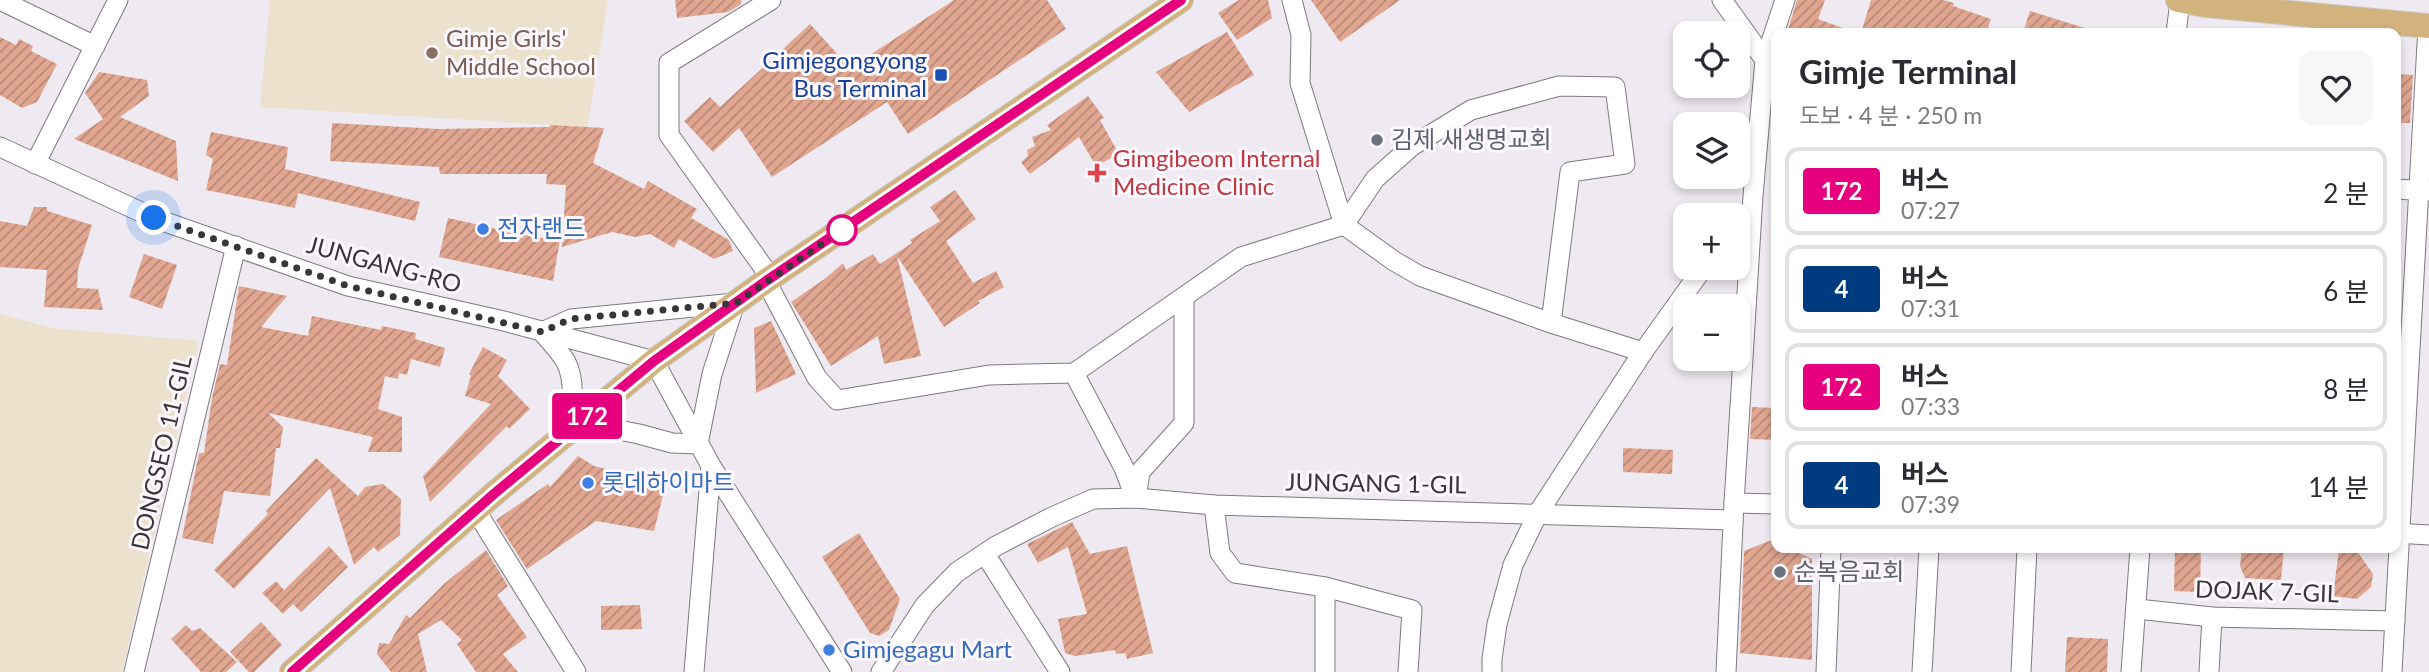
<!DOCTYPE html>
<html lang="ko">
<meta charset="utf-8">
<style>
:root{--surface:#fff;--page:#f7f7f7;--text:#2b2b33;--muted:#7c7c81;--line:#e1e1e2}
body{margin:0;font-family:Lato,"Noto Sans KR",sans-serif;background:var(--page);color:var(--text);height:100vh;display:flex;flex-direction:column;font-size:26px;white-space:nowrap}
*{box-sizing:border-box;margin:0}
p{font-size:23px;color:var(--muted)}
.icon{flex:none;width:38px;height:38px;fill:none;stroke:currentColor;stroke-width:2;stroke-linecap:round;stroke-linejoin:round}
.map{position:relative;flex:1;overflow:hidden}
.drawer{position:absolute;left:1771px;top:28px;width:630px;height:525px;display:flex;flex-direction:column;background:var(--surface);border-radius:14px;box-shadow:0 4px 10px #0003}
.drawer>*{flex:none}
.badge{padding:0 14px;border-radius:5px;font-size:24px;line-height:46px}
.fabs{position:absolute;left:1673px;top:21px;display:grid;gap:14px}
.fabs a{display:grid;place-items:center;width:77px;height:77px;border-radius:14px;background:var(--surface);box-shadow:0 4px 10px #0003;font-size:35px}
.you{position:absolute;width:35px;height:35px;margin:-18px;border:5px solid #fff;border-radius:50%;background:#1a73e8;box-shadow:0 0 0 10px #1a73e833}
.map>.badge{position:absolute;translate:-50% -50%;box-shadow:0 0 0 4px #fff}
.round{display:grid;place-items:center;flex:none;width:74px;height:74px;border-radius:14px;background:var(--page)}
.headline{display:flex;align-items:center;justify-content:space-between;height:119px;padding:0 28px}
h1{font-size:33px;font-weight:700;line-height:52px}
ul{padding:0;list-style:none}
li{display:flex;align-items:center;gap:21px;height:88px;margin:0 14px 10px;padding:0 14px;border:4px solid var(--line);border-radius:14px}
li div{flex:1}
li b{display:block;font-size:26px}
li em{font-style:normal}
li .badge{min-width:77px;font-weight:700;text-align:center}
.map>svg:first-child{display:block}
.education{fill:#ebe1cc}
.building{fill:url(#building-hatch)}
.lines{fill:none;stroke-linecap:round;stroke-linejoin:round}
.minor-casing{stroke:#7e797f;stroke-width:21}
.major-casing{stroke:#cbcbcb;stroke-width:26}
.minor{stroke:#fff;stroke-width:19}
.major{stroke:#d3b37d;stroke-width:24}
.line-casing{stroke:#fff;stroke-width:16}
.line{stroke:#e6007e;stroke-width:10}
.walk{stroke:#383638;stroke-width:7;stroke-dasharray:0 12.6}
.education-dot{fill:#8d6e63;stroke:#fdf7fe;stroke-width:2.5}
.transit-dot{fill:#1a4fb4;stroke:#fdf7fe;stroke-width:2.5}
.worship-dot{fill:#6b7280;stroke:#fdf7fe;stroke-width:2.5}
.health-dot{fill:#e0444e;stroke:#fdf7fe;stroke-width:2.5}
.shop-dot{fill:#3f7fe0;stroke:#fdf7fe;stroke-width:2.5}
.stop-dot{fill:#fff;stroke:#e6007e;stroke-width:3.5}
.labels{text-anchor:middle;stroke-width:6;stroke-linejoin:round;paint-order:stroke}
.education-label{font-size:24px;fill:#785e54;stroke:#fdf7fe;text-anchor:start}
.transit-label{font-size:24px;fill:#164399;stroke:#fdf7fe;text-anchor:end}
.worship-label{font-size:24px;fill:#5b616d;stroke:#fdf7fe;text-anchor:start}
.health-label{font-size:24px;fill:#be3a42;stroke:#fdf7fe;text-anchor:start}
.shop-label{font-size:24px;fill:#366cbe;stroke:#fdf7fe;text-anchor:start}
.street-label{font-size:24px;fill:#383638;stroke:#fdf7fe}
</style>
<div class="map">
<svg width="2429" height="672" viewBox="0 0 2429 672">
<defs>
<pattern id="building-hatch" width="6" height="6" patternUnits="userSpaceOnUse" patternTransform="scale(1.75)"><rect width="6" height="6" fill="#e1a690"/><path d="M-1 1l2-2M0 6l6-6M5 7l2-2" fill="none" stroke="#b78877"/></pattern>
</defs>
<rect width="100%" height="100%" fill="#efeaf1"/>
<!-- education -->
<g class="education">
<path d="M270,0H608L587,129L550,125L260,107Z"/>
<path d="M0,314L52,328L199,341L122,672H0Z"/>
</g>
<!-- building -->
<g class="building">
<path d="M675,0H741V4L728,12L677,18Z"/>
<path d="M954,0H1047L1066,29L908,134L887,102L772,177L739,128L713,152L684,121L710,97L720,107L810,24L850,68Z"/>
<path d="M1239,0H1268L1272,18L1237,40L1218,13Z"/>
<path d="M1311,0H1400L1340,42Z"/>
<path d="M1797,0H1825L1818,19L1851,31L1850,33H1787Z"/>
<path d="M1871,0H1943L1954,3L1953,6L1991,19L1986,33H1861Z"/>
<path d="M2030,11L2091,30L2090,33H2023Z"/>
<path d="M1227,32L1254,75L1189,112L1156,72Z"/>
<path d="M0,37L16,45L19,39L33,46L31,51L57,64L37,102L22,108L0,95Z"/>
<path d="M99,72L147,80L149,96L120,117L176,141L178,181L74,139L103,119L85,93Z"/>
<path d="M2396,74L2413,75L2410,123H2396Z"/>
<path d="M1088,96L1104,118L1100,120L1119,154L1096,166L1079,137L1030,174L1021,162L1028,156L1027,150L1035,146L1032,137L1051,130L1047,125Z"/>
<path d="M332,123L439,129L550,127V125L604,128L593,163L644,189L648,181L697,209L691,218L729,240L733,251L714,259L679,239L674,248L650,234L635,237L612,232L562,247L566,185L546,184L547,174H440L439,167L330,161Z"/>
<path d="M211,132L288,147L285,169L420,202L415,221L298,193L295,208L206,190L213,159L206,155Z"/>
<path d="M955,190L976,219L946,241L973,283L996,271L1004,287L978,301L980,303L944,327L897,256L921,356L884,364L878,336L831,366L791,302L826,278L843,263L846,270L873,254L880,264L912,243L910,240L940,221L930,207Z"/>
<path d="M34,207H47V211L92,225L78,269L77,288L98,289L103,310L44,307L47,270L0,267V221L27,226Z"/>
<path d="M448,218L534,237L560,240L553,281L439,257Z"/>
<path d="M144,254L177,265L162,309L129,297Z"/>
<path d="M239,286L287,296L261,327L308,336L312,316L381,330L382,326L416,333L415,339L445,348L440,367L411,359L407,375L399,373L398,379L385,376L378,409L402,417V452H368L373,437L268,413L283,427L280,448H276L270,496L224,491L213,544L182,538L199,453H204L212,398L220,364L227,365Z"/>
<path d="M771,321L796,374L756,393L754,328Z"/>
<path d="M483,347L507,360L498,376L530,409L509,429L507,426L430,502L423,476L491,404L465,396L471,376L469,374Z"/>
<path d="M1752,407L1776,408V440L1750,439Z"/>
<path d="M1623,448L1673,450L1672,474L1623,472Z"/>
<path d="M578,456L594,466L666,483L654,531L596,521L527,569L496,520L548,484L550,487Z"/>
<path d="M316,458L358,496L365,487L383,484L401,499L400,535L378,552L374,547L354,565L330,488L234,589L214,570L268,514L266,511Z"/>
<path d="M1072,522L1090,554L1127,546L1153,653L1127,659L1125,653L1116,654L1115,650L1075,656L1065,653L1058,619L1087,614L1068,547L1038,563L1027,544Z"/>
<path d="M859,533L900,599L889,630L879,636L870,633L822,557Z"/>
<path d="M1772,540L1776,543V548H1788L1812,559V660L1740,653L1744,551Z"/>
<path d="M329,546L348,567L301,612L293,604L283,614L262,593L276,581L284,590Z"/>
<path d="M2175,548H2201L2200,592L2174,591Z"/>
<path d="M2242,548H2284L2281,580L2245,578L2240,566Z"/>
<path d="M2339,549L2357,551L2373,574L2371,587L2357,599L2333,596Z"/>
<path d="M486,550L508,586L497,595L527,637L503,654L518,672H476L457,644L462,640L441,620L418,634L427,672H391L377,654L379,643L389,644L406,615L410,618L445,583Z"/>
<path d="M640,605L642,629L601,630V606Z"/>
<path d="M261,622L282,645L254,672H249L230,652Z"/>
<path d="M186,625L192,631L200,628L237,662L226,672H201L171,639Z"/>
<path d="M2067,637L2108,639L2107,672H2065Z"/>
</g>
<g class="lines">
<!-- minor casing -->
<g class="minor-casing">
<g id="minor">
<path d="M0,0L95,46"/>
<path d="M1292,0L1301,35L1300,83L1344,225L1394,261L1420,276L1551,323L1643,352"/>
<path d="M1722,0L1765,60L1772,62"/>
<path d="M2176,33L2180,1"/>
<path d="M0,147L154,218L348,286L504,321L654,361L711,466L842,672"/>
<path d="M35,164L118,0"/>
<path d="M2396,189L2429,191"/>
<path d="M771,278L669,135V63L771,0"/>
<path d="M766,281L817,378L837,400L989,375L1074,373L1241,257L1344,225L1375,179L1412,146L1471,110L1559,86L1615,87L1625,164L1570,172L1551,323"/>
<path d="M735,303L712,374L698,444L672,443L639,434L599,426L567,433C571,410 577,384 566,362C560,352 550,341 542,332L571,319Z"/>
<path d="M1074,373L1124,468L1135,497"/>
<path d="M1136,498L1140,472L1184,423V297"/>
<path d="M1734,503L1776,504"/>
<path d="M1214,505L1220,553L1235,573L1325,587L1412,610L1408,672"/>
<path d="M476,511L576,672"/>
<path d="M2396,533L2429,535"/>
<path d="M985,554L1060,672"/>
<path d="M2137,609L2212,617L2395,621"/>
<path d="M134,672L236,246"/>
<path d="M694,672L711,466"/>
<path d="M881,672L925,605L957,572L996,546L1052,517L1093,499L1136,498L1214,505L1733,520"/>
<path d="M1325,672V587"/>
<path d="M1492,672V659L1497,624L1513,565L1538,513L1643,352L1703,268"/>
<path d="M1726,672L1734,503L1753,196L1765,60L1785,0"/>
<path d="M1826,672L1831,548"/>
<path d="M1922,672L1929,548"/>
<path d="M2021,672L2027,548"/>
<path d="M2131,672L2140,548"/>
<path d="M2209,672L2212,617"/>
<path d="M2392,672L2428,26"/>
</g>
</g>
<!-- major casing -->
<g class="major-casing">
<g id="major">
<path d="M2178,0L2205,5L2429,26"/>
<path d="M292,672L495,493L654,361L766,281L1181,0"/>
</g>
</g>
<!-- minor -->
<use href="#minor" class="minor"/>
<!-- major -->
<use href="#major" class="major"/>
</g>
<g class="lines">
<!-- line casing -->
<g class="line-casing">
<path id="line" d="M292,672L495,493L654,361L766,281L1181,0"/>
</g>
<!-- line -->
<use href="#line" class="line"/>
<!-- walk -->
<path class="walk" d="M154,218L348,286L542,332L570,319L736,303L842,230"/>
</g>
<!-- markers -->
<circle class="education-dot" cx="432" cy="53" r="7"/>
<rect class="transit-dot" x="934" y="68" width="14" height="14" rx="3.5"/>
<g class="worship-dot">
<circle cx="1377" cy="140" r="7"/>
<circle cx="1780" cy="572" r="7"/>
</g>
<path class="health-dot" d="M1093.5 162.5h7v7h7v7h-7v7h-7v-7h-7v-7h7z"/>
<g class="shop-dot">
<circle cx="483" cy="229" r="7"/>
<circle cx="588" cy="483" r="7"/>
<circle cx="829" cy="650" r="7"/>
</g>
<circle class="stop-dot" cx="842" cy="230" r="14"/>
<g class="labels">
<!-- education labels -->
<g class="education-label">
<text x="446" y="47">Gimje Girls'<tspan x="446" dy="28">Middle School</tspan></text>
</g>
<!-- transit labels -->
<g class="transit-label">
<text x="927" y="69">Gimjegongyong<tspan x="927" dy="28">Bus Terminal</tspan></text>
</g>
<!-- worship labels -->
<g class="worship-label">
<text x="1391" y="148">김제 새생명교회</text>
<text x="1794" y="580">순복음교회</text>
</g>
<!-- health labels -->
<g class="health-label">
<text x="1113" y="167">Gimgibeom Internal<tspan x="1113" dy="28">Medicine Clinic</tspan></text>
</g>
<!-- shop labels -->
<g class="shop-label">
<text x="497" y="237">전자랜드</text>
<text x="602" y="491">롯데하이마트</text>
<text x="843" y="658">Gimjegagu Mart</text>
</g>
<!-- street labels -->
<g class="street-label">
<text transform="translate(384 265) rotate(15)" y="8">JUNGANG-RO</text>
<text transform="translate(162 453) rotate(-77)" y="8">DONGSEO 11-GIL</text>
<text transform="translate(1376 484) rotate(1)" y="8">JUNGANG 1-GIL</text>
<text transform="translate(2267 592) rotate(2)" y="8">DOJAK 7-GIL</text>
</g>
</g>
</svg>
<div class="fabs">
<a><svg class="icon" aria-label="locate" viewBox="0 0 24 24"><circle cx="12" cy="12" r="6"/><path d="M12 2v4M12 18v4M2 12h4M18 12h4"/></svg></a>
<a><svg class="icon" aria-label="layers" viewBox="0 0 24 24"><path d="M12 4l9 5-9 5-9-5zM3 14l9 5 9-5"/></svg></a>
<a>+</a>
<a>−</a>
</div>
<div class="you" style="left:154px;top:218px"></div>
<b class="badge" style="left:587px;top:416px;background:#e6007e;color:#fff">172</b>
<section class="drawer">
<div class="headline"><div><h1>Gimje Terminal</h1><p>도보 · 4 분 · 250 m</p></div><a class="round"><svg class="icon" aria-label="heart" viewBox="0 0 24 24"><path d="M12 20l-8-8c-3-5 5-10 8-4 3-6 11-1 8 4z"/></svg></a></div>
<ul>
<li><span class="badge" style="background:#e6007e;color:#fff">172</span><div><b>버스</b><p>07:27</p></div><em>2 분</em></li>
<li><span class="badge" style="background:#003b80;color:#fff">4</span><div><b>버스</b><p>07:31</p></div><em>6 분</em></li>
<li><span class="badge" style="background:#e6007e;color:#fff">172</span><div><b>버스</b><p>07:33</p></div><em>8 분</em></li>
<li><span class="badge" style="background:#003b80;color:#fff">4</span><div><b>버스</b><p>07:39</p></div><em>14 분</em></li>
</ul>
</section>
</div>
